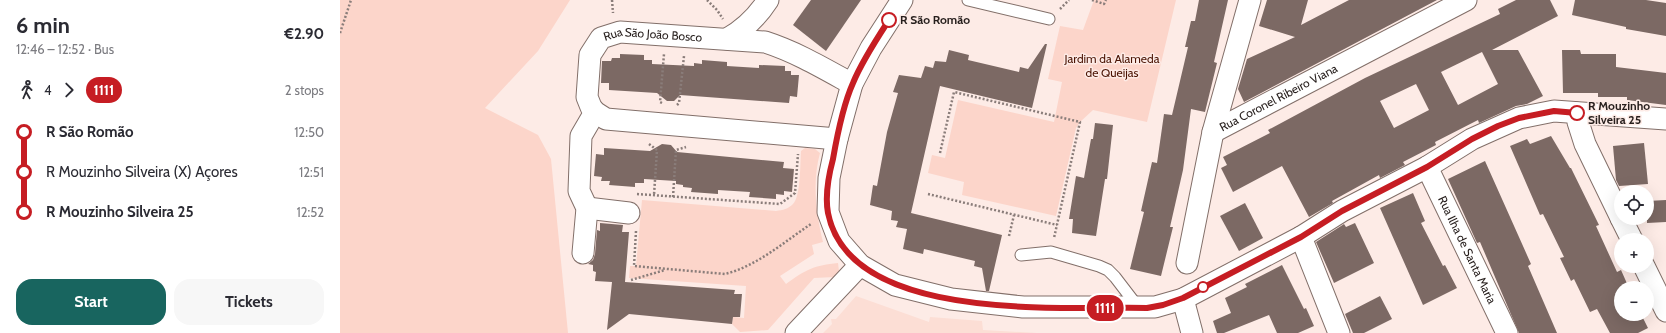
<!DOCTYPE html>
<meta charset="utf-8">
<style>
:root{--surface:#fff;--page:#f7f7f7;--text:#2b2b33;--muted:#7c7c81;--accent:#18655f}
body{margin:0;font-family:Cabin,sans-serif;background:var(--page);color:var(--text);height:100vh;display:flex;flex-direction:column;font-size:15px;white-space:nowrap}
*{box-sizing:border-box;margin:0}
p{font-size:13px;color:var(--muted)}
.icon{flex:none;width:22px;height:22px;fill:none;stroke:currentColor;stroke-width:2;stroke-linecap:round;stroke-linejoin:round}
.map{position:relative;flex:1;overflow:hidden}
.panel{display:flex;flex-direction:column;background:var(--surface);width:340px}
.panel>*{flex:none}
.badge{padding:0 8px;border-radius:13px;font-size:14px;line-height:26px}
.controls{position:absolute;left:1274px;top:185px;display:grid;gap:8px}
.controls a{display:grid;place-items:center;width:40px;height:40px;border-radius:50%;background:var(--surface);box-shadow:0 4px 16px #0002;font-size:20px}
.map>.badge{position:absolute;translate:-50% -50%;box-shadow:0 0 0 2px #fff}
.legs{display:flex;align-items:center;gap:6px;height:44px;padding:0 16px;font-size:13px}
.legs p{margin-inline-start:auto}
.head{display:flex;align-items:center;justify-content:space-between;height:68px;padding:0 16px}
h1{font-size:22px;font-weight:700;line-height:30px}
.primary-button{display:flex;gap:8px;margin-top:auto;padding:8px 16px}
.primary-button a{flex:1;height:46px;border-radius:16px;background:var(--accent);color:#fff;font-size:16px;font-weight:700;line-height:46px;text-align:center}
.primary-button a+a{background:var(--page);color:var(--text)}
ul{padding:0 16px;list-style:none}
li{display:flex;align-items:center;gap:14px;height:40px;font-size:15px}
li i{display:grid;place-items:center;width:6px;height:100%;margin:0 5px;background:currentColor}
li i::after{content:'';width:10px;height:10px;margin:-5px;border:3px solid;border-radius:50%;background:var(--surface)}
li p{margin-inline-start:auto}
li:first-child i{background:linear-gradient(#0000 50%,currentColor 0)}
li:last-child i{background:linear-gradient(currentColor 50%,#0000 0)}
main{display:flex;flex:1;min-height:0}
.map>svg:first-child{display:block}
.built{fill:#fcded5}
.green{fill:#fcd5ca}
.building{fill:#7c6964;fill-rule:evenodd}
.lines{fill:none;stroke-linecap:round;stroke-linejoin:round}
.service-casing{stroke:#826f69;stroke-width:13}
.minor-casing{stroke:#826f69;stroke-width:23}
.path{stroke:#8a7d7a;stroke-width:2.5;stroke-dasharray:2 2;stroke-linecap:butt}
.service{stroke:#fff;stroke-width:11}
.minor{stroke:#fff;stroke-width:21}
.line-1-casing{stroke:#fff;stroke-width:9}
.line-1{stroke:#c61d23;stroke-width:6}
.stop-1-dot{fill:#fff;stroke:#c61d23;stroke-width:2}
.labels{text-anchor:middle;stroke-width:3;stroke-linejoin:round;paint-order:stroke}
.stop-label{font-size:12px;font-weight:bold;fill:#271f1d;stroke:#fdebe6;text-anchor:start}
.street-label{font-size:12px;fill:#271f1d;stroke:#fdebe6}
.park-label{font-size:12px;fill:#4b1404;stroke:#fdebe6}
</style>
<main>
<section class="panel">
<div class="head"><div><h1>6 min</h1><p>12:46 – 12:52 · Bus</p></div><b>€2.90</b></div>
<div class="legs"><svg class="icon" aria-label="walk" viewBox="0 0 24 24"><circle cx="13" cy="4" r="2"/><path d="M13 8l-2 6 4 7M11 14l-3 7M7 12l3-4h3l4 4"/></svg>4<svg class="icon" aria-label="forward" viewBox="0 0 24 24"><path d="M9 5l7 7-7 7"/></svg><b class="badge" style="background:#c61d23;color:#fff">1111</b><p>2 stops</p></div>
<ul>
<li><i style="color:#c61d23"></i><b>R São Romão</b><p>12:50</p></li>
<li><i style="color:#c61d23"></i><span>R Mouzinho Silveira (X) Açores</span><p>12:51</p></li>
<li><i style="color:#c61d23"></i><b>R Mouzinho Silveira 25</b><p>12:52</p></li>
</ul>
<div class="primary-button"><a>Start</a><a>Tickets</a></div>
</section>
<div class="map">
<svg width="1326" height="333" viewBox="0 0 1326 333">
<rect width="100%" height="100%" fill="#fdebe6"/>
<!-- built -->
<path class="built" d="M516,296L589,322L590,317L642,321L643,330L697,333H483L492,324L491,319H496Z"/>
<!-- green -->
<g class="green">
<path d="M0,0H230L198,51L145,108L198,135L211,159L228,333H0Z"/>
<path d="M754,0H836L807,122L753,110L740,122L736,128L716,216L622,195L624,182L588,173L592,155L605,158L618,100L714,122L722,82L708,79L720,26L743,30Z"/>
<path d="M465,148L475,149L480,153C472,182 476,213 483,242L472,245L474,254L440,276L446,284C465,270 475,265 498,263L499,271L495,277L474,278L428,330L400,332L392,324L393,317L404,318L406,286L289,278L290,266H296L302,200L436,211C443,210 448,209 453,204C461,196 460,163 461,151Z"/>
</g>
<!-- building -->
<g class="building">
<path d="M471,0H521L486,51L453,25Z"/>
<path d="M859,0H888L874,62L877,63L865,112L851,109L843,170L830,227H833L821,276L790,269L804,212L801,211L812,162L817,163L824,114L832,115L848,47H845L851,21H855Z"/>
<path d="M927,0H968L961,25L1009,0H1097L904,102L898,89L907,59L955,37L919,26Z"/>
<path d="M1176,0H1210L1218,16L1152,50H1178L1203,96L1187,104L1176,106L1139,123L1138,120L1095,142L1096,145L1063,162L1065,165L1040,178L1039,175L992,201L993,203L969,217L942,166L893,192L881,168L887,165L883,157L930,133L928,130L1025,78L1160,14L1158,9ZM1142,52L1158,84L1118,105L1101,72ZM1076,84L1089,110L1054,128L1040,101Z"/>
<path d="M1235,0H1306L1326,3V36L1286,29V27L1232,15Z"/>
<path d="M705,44H707L692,108L600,86L571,213L662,235L649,291H646L642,268L634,266L635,261L584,249L583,254L563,249L567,229L556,227L558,221L551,220L552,211L530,205L533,185L537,186L547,132L558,93L553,92L559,75L581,78L585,66L593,68L595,61L606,62L609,50L629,55L628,60L679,72L680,67L688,69Z"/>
<path d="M1222,50H1240L1241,54H1276V67L1326,73V105L1287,100V97H1258V93H1223Z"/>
<path d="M280,54L304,55V60H312V64L354,66V63L362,64V60L387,62V66L419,68V65L445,66V71H451V75H459L457,97L450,96L449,103L340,95L334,101H327L317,93L269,90V83H261L262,61H271L272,58H280Z"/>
<path d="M755,123L773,125L767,179H765L756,236L732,233L733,219H729L736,176L744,178L751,139H753Z"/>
<path d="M1211,136L1230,168H1231L1259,225L1256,226L1277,272L1281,270L1289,288H1281V314H1301L1308,328L1298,333H1270L1257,309L1250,312L1234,279L1231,281L1220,258L1224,257L1203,214L1200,215L1170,146L1187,139L1190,144Z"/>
<path d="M1304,143L1308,184L1279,186L1276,180L1273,146Z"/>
<path d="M322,144L331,145L337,152L444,162L443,168L454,169L452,192L444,191V195L436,194V199L409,197L410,192L378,190V194L351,192L352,188L343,187V185L336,184V181L304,179V183H295V187L269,185L270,181H261L262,177L254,176L256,154L264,155V148L310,151Z"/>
<path d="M1145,161L1191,264L1188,266L1217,333H1179L1140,242L1137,243L1108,179Z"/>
<path d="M1073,193L1085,221L1081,223L1103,266L1105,265L1117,288L1083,305L1040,208Z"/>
<path d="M1326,200V222L1307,223V201Z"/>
<path d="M905,203L923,238L899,251L880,216Z"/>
<path d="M260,223L283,225L282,232H289L285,282L395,290L394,294H402L400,317H393L392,324L289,314L267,330L272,282L255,281L256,272L253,271V265L248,264L253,260L255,254L257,230L260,231Z"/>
<path d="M1015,223L1034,263L994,283L976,242L1001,226L1004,224L1006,227Z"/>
<path d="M942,265L964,309L966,308L974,326L958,333H937L929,315L884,333H877L873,321L891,313L885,298L907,287L905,284Z"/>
<path d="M1040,296L1052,319L1024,333H1013L1005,314Z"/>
</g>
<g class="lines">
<!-- service casing -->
<g class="service-casing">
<g id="service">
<path d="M628,0L709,19"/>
<path d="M681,255L711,252L759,266L768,270L775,277L798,307"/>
</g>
</g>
<!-- minor casing -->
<g class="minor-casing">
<g id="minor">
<path d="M562,0L531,48L512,84L497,139L489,178L488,212L499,241L520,265L555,285L611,299L683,307H815L843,299L961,237L1002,211L1087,167L1132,139L1179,118L1214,111L1326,119"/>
<path id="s1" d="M910,0L873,132L1126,0"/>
<path d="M387,39C405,29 417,17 428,0"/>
<path d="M1237,113L1238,122L1245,144L1281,218"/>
<path id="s2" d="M497,139L266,119L255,112L251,107L247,97L250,55L261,38L280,32L425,42C456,52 483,68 512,84"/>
<path id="s3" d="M1087,167L1167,333"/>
<path d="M247,208L289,213"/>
<path d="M1281,218L1292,240"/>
<path d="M961,237L999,333"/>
<path d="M243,253L247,208L239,191L241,136L255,112"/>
<path d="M847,263L873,132"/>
<path d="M1304,266L1326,311"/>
<path d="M843,299L852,333"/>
<path d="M456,333L520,265"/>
</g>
</g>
<!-- path -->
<g class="path">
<path d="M272,0L273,13"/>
<path d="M367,0L377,10L383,19"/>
<path d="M752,0L764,4L766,0"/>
<path d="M720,9L729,0"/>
<path d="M0,33L11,0"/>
<path d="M322,103L320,102L324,54"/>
<path d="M337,105L339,103L344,56"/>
<path d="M309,144L317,150L314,195"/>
<path d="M600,153L614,92L740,122L714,238"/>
<path d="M297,194L440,204L455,193L458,154"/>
<path d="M588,194L717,225"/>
<path d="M333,197L336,150L346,147"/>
<path d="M296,231L294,266L385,274C417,266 444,242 471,224"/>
<path d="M669,236L674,215"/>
<path d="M291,280L325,270"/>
</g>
<!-- service -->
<use href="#service" class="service"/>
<!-- minor -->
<use href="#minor" class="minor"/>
</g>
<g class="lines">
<!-- line-1 casing -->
<g class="line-1-casing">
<path id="line-1" d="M549,20C536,40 522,61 513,83C504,103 497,136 493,159C489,174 485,197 488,213C510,324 723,306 807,308L823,305L843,298L961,237L1002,211L1087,167L1132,139L1158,126L1179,118L1214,111L1237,113"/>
</g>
<!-- line-1 -->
<use href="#line-1" class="line-1"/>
</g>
<!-- markers -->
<g class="stop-1-dot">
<circle cx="549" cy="20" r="7"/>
<circle cx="1237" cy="113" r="7"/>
<circle cx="863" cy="287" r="5"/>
</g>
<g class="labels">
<!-- stop labels -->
<g class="stop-label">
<text x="560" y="24">R São Romão</text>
<text x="1248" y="110">R Mouzinho<tspan x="1248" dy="14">Silveira 25</tspan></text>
</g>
<!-- street labels -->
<g class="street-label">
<text dy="4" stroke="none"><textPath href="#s2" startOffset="377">Rua São João Bosco</textPath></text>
<text dy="4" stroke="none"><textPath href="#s1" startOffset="211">Rua Coronel Ribeiro Viana</textPath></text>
<text dy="4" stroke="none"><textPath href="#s3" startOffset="92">Rua Ilha de Santa Maria</textPath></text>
</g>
<!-- park labels -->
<g class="park-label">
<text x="772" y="63">Jardim da Alameda<tspan x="772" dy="14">de Queijas</tspan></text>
</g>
</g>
</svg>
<div class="controls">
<a><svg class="icon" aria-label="locate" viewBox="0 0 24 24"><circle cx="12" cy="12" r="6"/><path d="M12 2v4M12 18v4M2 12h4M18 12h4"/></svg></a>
<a>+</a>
<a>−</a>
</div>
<b class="badge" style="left:765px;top:308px;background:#c61d23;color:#fff">1111</b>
</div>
</main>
